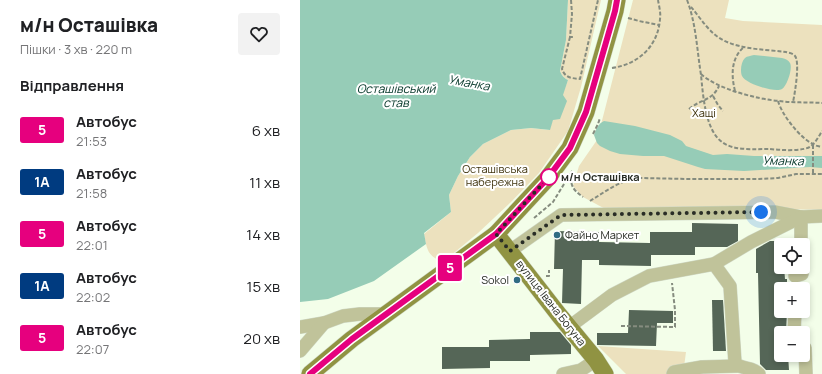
<!DOCTYPE html>
<html lang="uk">
<meta charset="utf-8">
<style>
:root{--surface:#fff;--page:#f2f2f2;--text:#202124;--muted:#757577}
body{margin:0;font-family:Manrope,sans-serif;background:var(--page);color:var(--text);height:100vh;display:flex;flex-direction:column;font-size:15px;white-space:nowrap}
*{box-sizing:border-box;margin:0}
p{font-size:13px;color:var(--muted)}
.icon{flex:none;width:22px;height:22px;fill:none;stroke:currentColor;stroke-width:2;stroke-linecap:round;stroke-linejoin:round}
.map{position:relative;flex:1;overflow:hidden}
.panel{display:flex;flex-direction:column;background:var(--surface);width:300px}
.panel>*{flex:none}
.badge{padding:0 8px;border-radius:3px;font-size:14px;line-height:26px}
.controls{position:absolute;left:474px;top:238px;display:grid;gap:8px}
.controls a{display:grid;place-items:center;width:36px;height:36px;border-radius:4px;background:var(--surface);box-shadow:0 2px 6px #0003;font-size:20px}
.you{position:absolute;width:20px;height:20px;margin:-10px;border:3px solid #fff;border-radius:50%;background:#1a73e8;box-shadow:0 0 0 6px #1a73e833}
.map>.badge{position:absolute;translate:-50% -50%;box-shadow:0 0 0 2px #fff}
h2{padding:0 20px;font-size:15px;line-height:36px}
.round{display:grid;place-items:center;flex:none;width:42px;height:42px;border-radius:4px;background:var(--page)}
.headline{display:flex;align-items:center;justify-content:space-between;height:68px;padding:0 20px}
h1{font-size:19px;font-weight:800;line-height:30px}
ul{padding:0;list-style:none}
li{display:flex;align-items:center;gap:12px;height:52px;padding:0 20px}
li div{flex:1}
li b{display:block;font-size:15px}
li em{font-style:normal}
li .badge{min-width:44px;font-weight:700;text-align:center}
main{display:flex;flex:1;min-height:0}
.map>svg:first-child{display:block}
.green{fill:#ece1be}
.water{fill:#96ccb7}
.building{fill:#556657}
.lines{fill:none;stroke-linecap:round;stroke-linejoin:round}
.minor-casing{stroke:#cfd8c6;stroke-width:14}
.major-casing{stroke:#cfd8c6;stroke-width:18}
.path{stroke:#858c7f;stroke-width:2;stroke-dasharray:4 2;stroke-linecap:butt}
.minor{stroke:#c0c39a;stroke-width:13}
.major{stroke:#909342;stroke-width:17}
.line-casing{stroke:#fff;stroke-width:9}
.line{stroke:#e6007e;stroke-width:6}
.walk{stroke:#292d26;stroke-width:4;stroke-dasharray:0 7.2}
.stop-dot{fill:#fff;stroke:#e6007e;stroke-width:2}
.poi-dot{fill:#306c83;stroke:#fff;stroke-width:1.5}
.labels{text-anchor:middle;stroke-width:4;stroke-linejoin:round;paint-order:stroke}
.park-label{font-size:11px;fill:#3e320c;stroke:#fff}
.stop-label{font-size:11px;font-weight:bold;fill:#292d26;stroke:#fff;text-anchor:start}
.poi-label{font-size:11px;fill:#292d26;stroke:#fff;text-anchor:start}
.street-label{font-size:11px;fill:#292d26;stroke:#fff}
.water-label{font-size:12px;font-style:italic;fill:#023426;stroke:#fff}
</style>
<main>
<section class="panel">
<div class="headline"><div><h1>м/н Осташівка</h1><p>Пішки · 3 хв · 220 m</p></div><a class="round"><svg class="icon" aria-label="heart" viewBox="0 0 24 24"><path d="M12 20l-8-8c-3-5 5-10 8-4 3-6 11-1 8 4z"/></svg></a></div>
<h2>Відправлення</h2>
<ul>
<li><span class="badge" style="background:#e6007e;color:#fff">5</span><div><b>Автобус</b><p>21:53</p></div><em>6 хв</em></li>
<li><span class="badge" style="background:#003b80;color:#fff">1А</span><div><b>Автобус</b><p>21:58</p></div><em>11 хв</em></li>
<li><span class="badge" style="background:#e6007e;color:#fff">5</span><div><b>Автобус</b><p>22:01</p></div><em>14 хв</em></li>
<li><span class="badge" style="background:#003b80;color:#fff">1А</span><div><b>Автобус</b><p>22:02</p></div><em>15 хв</em></li>
<li><span class="badge" style="background:#e6007e;color:#fff">5</span><div><b>Автобус</b><p>22:07</p></div><em>20 хв</em></li>
</ul>
</section>
<div class="map">
<svg width="522" height="374" viewBox="0 0 522 374">
<rect width="100%" height="100%" fill="#f3fee9"/>
<!-- green -->
<g class="green">
<path d="M268,0H301L281,87L268,131L239,173L211,202L178,233L143,262C127,256 127,249 124,234L151,212L149,195L158,176L170,157L183,144L211,130L231,128L249,130L268,80C264,78 262,76 260,71L266,40Z"/>
<path d="M333,0H429L425,18L443,21L522,25V210L484,209L311,212L283,197L273,186L279,166L297,140Z"/>
<path d="M298,346L386,352L384,367L367,370V374H326Z"/>
</g>
<!-- water -->
<g class="water">
<path d="M0,0H268L266,40L260,71C262,76 264,78 268,80L263,95L267,101L260,119L253,120L250,130L231,128L211,130L183,144L170,157L158,176L149,195L151,212L124,233L126,244L74,281L28,299L0,302Z"/>
<path d="M454,55L482,58C486,59 488,60 490,63C493,68 487,86 482,89C475,93 446,84 442,76C440,71 441,62 445,58C447,56 451,56 454,55Z"/>
<path d="M304,121L335,126L370,135L382,141L386,146L413,155L427,154L454,156H522V168L510,167L444,171L405,169L398,167L364,156H343L320,154L310,151L300,146L297,143L294,135C296,129 298,124 304,121Z"/>
</g>
<!-- building -->
<g class="building">
<path d="M392,223L438,224V241L427,247H395V255H351V266L299,265V260H282L281,304L262,303L263,269H254L255,231L299,232V242L350,243V232H392Z"/>
<path d="M470,241H481V267H484L485,279H487V289H481V311H487L486,333H481V355H488L489,370H466L460,364L458,273H456V249Z"/>
<path d="M412,300H423L426,351H413Z"/>
<path d="M329,310L373,311V323H357L356,346L297,345V333H328Z"/>
<path d="M230,332H260L271,345V354L230,355V361H190V368L142,369V347H189V340L230,339Z"/>
</g>
<g class="lines">
<!-- minor casing -->
<g class="minor-casing">
<g id="minor">
<path d="M210,251L261,215L475,212L501,217V245"/>
<path d="M414,264L451,242L501,217L522,216"/>
<path d="M495,276L502,274L501,267"/>
<path d="M0,327L24,323L43,316L60,314H86"/>
<path d="M269,327L312,295L349,276L414,264L430,286L435,363C442,370 452,366 459,374"/>
<path d="M494,333L495,311"/>
<path d="M503,348H505L506,374"/>
<path d="M0,351L24,323"/>
<path d="M263,374L281,370L296,360"/>
<path d="M373,374L374,372L402,367L438,366"/>
</g>
</g>
<!-- major casing -->
<g class="major-casing">
<g id="major">
<path d="M196,234L259,315L296,360L305,374"/>
<path d="M10,374L52,339L196,234L247,179L270,148L286,112L315,11L317,0"/>
</g>
</g>
<!-- path -->
<g class="path">
<path d="M271,0L272,14L270,37H273"/>
<path d="M387,0C396,23 397,50 401,75C403,94 405,130 422,142C433,151 456,149 469,149C479,150 504,152 511,146C516,142 519,136 522,131"/>
<path d="M391,7C398,15 405,26 413,33C431,50 463,49 486,52C489,53 493,53 495,56C500,62 495,93 493,102"/>
<path d="M328,18L339,21L359,25"/>
<path d="M270,37L262,69C265,78 271,78 280,79L298,0"/>
<path d="M312,68C339,64 358,46 360,19C361,13 359,6 358,0"/>
<path d="M401,74C417,89 457,99 479,101C493,103 508,102 522,103"/>
<path d="M435,91C431,75 431,58 444,47"/>
<path d="M413,96L418,105L423,111"/>
<path d="M478,101C482,115 500,138 513,144C515,146 519,146 522,147"/>
<path d="M389,109C401,99 412,101 419,86"/>
<path d="M293,134L298,124L300,118"/>
<path d="M513,145V174"/>
<path d="M272,171C269,185 273,190 283,197"/>
<path d="M290,201C305,192 320,180 338,178L389,179H459L478,178L496,174H522"/>
<path d="M234,218L253,202L272,171"/>
<path d="M246,276H249V270"/>
<path d="M321,326L375,327V310L372,283"/>
</g>
<!-- minor -->
<use href="#minor" class="minor"/>
<!-- major -->
<use href="#major" class="major"/>
</g>
<g class="lines">
<!-- line casing -->
<g class="line-casing">
<path id="line" d="M10,374L52,339L196,234L247,179L270,148L286,112L315,11L317,0"/>
</g>
<!-- line -->
<use href="#line" class="line"/>
<!-- walk -->
<path class="walk" d="M249,177L196,234L210,251L261,215L461,212"/>
</g>
<!-- markers -->
<circle class="stop-dot" cx="249" cy="177" r="8"/>
<g class="poi-dot">
<circle cx="257" cy="235" r="4"/>
<circle cx="217" cy="280" r="4"/>
</g>
<g class="labels">
<!-- park labels -->
<g class="park-label">
<text x="404" y="117">Хащі</text>
<text x="195" y="173">Осташівська<tspan x="195" dy="13">набережна</tspan></text>
</g>
<!-- stop labels -->
<g class="stop-label">
<text x="261" y="181">м/н Осташівка</text>
</g>
<!-- poi labels -->
<g class="poi-label">
<text x="265" y="239">Файно Маркет</text>
<text x="209" y="284" text-anchor="end">Sokol</text>
</g>
<!-- street labels -->
<g class="street-label">
<text transform="translate(251 303) rotate(52)" y="4">вулиця Івана Богуна</text>
</g>
<!-- water labels -->
<g class="water-label">
<text transform="translate(169 83) rotate(10)" y="4">Уманка</text>
<text x="96" y="93">Осташівський<tspan x="96" dy="14">став</tspan></text>
<text transform="translate(483 161) rotate(1)" y="4">Уманка</text>
</g>
</g>
</svg>
<div class="controls">
<a><svg class="icon" aria-label="locate" viewBox="0 0 24 24"><circle cx="12" cy="12" r="6"/><path d="M12 2v4M12 18v4M2 12h4M18 12h4"/></svg></a>
<a>+</a>
<a>−</a>
</div>
<div class="you" style="left:461px;top:212px"></div>
<b class="badge" style="left:150px;top:268px;background:#e6007e;color:#fff">5</b>
</div>
</main>
